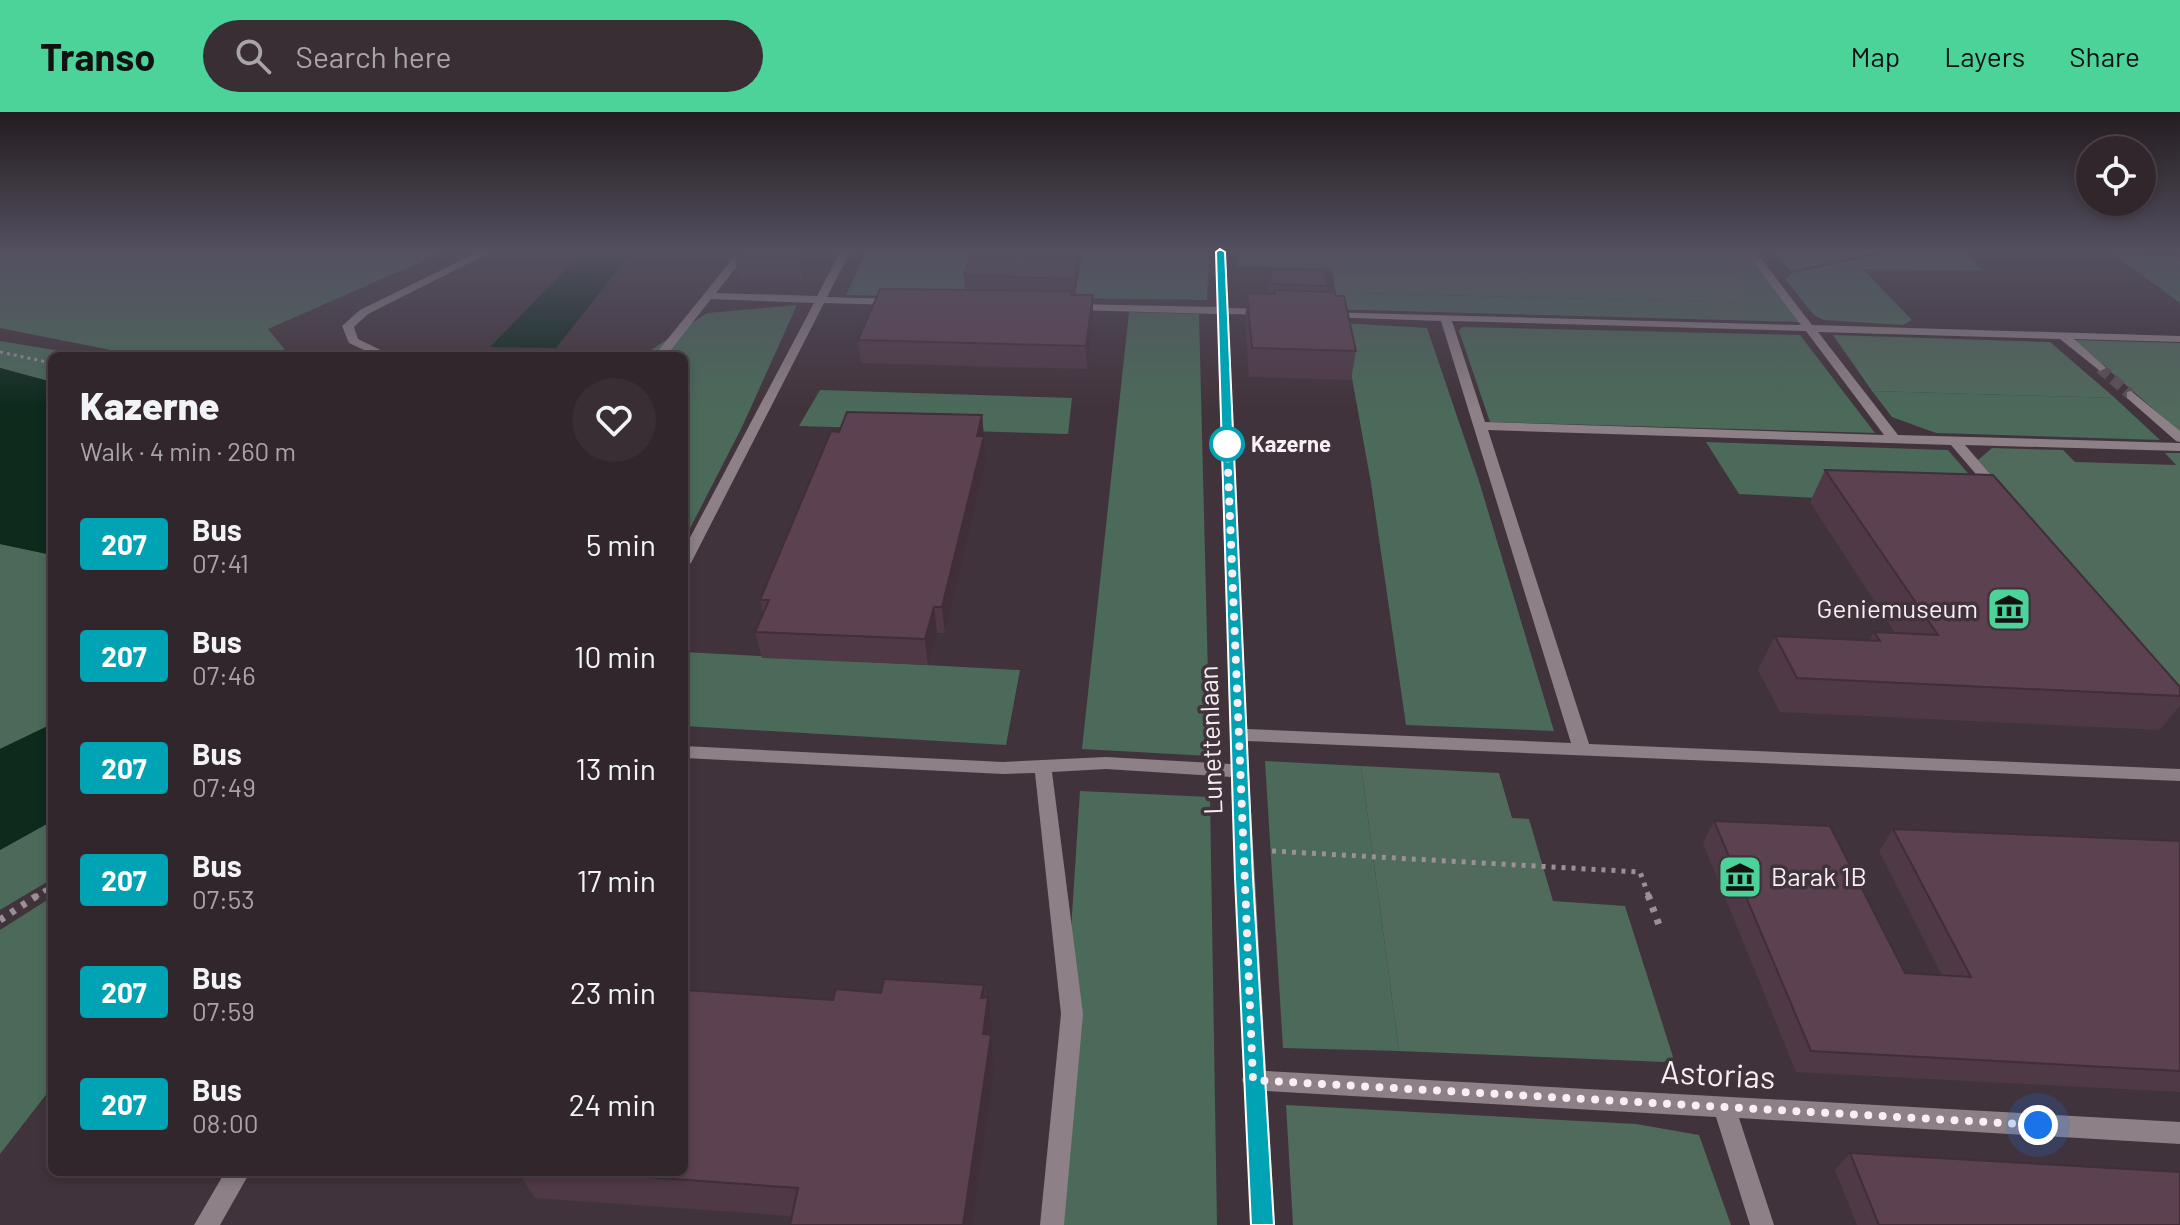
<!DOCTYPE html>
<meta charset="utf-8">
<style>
:root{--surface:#31262c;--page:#392e34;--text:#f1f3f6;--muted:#a8a5a9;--line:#4c4348;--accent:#4cd39a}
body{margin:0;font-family:Barlow,sans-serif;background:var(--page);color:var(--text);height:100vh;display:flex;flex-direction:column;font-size:30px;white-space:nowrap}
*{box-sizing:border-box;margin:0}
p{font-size:26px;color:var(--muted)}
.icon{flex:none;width:44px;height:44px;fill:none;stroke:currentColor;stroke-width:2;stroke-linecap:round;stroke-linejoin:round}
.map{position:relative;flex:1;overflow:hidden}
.side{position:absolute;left:48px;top:240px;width:640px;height:824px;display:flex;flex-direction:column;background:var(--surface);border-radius:12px;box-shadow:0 4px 12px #0003,0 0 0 2px var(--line)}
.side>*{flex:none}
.badge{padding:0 16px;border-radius:6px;font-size:28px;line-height:52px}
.buttons{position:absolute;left:2076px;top:24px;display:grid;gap:16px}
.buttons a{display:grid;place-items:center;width:80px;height:80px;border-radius:50%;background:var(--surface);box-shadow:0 4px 12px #0003,0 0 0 2px var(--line);font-size:40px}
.you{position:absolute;width:40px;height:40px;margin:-20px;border:6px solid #fff;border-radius:50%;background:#1a73e8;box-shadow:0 0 0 12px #1a73e833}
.map>.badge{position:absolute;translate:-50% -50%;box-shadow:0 0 0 4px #fff}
.round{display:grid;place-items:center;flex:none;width:84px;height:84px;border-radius:42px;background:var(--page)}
.summary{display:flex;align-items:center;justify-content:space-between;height:136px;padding:0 32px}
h1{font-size:38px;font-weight:800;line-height:60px}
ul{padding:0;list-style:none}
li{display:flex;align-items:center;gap:24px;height:112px;padding:0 32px}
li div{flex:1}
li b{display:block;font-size:30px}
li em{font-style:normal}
li .badge{min-width:88px;font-weight:700;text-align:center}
header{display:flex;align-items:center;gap:48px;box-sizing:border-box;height:112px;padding:0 40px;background:var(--accent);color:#111}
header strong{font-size:38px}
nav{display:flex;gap:44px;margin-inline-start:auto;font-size:28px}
.search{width:560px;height:72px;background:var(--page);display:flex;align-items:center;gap:20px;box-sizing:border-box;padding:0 28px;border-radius:44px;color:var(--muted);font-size:30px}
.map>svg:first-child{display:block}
.green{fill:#506a5c}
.forest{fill:#4b6a5a}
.water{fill:#0d2a1d}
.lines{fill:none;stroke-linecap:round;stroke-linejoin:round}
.street-tunnel{stroke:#5c4f57;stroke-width:11;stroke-dasharray:11 6;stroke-linecap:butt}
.path-far2{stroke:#9b9096;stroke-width:3;stroke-dasharray:3 4;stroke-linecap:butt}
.path-far1{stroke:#9b9096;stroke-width:5;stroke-dasharray:4 6;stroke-linecap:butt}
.path{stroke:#9b9096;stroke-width:7;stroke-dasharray:5 8;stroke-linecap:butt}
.street{fill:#8d8087;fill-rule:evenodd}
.wall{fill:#4f3946}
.shaded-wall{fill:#402e39}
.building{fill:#5c4251;stroke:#402e39;stroke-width:2}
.line{fill:#00a3b4;stroke:#fff;stroke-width:2}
.walk{stroke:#f8eff4;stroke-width:8;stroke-dasharray:0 14.4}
.stop-dot{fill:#fff;stroke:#00a3b4;stroke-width:4}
.labels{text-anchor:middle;stroke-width:7;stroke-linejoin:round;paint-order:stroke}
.far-stop-label{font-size:22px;font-weight:bold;fill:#f8eff4;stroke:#41333b;text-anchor:start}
.poi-label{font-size:26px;fill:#f8eff4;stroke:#41333b;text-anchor:end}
.street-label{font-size:26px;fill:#f8eff4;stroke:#41333b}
.near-street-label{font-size:32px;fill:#f8eff4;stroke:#41333b}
</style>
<header>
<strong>Transo</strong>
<div class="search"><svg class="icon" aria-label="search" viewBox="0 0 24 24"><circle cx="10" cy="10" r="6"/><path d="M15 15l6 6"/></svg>Search here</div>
<nav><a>Map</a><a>Layers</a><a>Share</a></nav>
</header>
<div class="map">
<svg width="2180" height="1113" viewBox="0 0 2180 1113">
<rect width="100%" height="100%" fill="#41333b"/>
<!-- green -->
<g class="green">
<path d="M1329,140H1718L1755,191L1359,181L1362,198H1339Z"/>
<path d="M1833,223L2050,230L2115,286L1872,279Z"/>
<path d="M2074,228L2180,231V320Z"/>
<path d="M1992,336L2063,338L2075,350L2176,353L2165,341H2180V577L1978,348Z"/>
<path d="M1361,654L1499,661L1512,706L1529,707L1553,789L1625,794L1673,945L1664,950L1399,939Z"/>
<path d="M1286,993L1636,1012L1699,1023L1731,1113H1293Z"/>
</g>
<!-- forest -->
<g class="forest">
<path d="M0,140H443L268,217L290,244H141L0,216Z"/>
<path d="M866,140H1209L1207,188L846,183Z"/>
<path d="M1237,140H1329L1332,157L1237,154Z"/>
<path d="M1718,140H1746L1801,210L1362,198L1358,181L1754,191Z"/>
<path d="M1775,140H1878L1791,159Z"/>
<path d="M1891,140H1962L1984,159L1863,157L1912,208L1903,213L1824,208L1814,203L1785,167L1792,161Z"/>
<path d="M2115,143L2180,145V191Z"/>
<path d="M797,193L742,315L684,428V244H642L707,201Z"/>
<path d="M1129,200L1199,202L1210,644L1082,637Z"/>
<path d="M1342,211L1427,216L1479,369L1554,619L1406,613L1371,371Z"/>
<path d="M1462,215L1800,223L1875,321L1490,310L1459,219Z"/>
<path d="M0,229L90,244H52V270L0,256Z"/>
<path d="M820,278L1072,286L1068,322L799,314Z"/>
<path d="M1872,279L2115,286L2160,328L1936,321L1892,305Z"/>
<path d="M1706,330L1948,338L1997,395L1739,382Z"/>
<path d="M0,432L52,443V612L0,637Z"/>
<path d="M684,540L1020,558L1006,633L684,614Z"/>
<path d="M1265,649L1361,654L1399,939L1283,936Z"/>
<path d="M1080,679L1210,685L1217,1113H1052Z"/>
<path d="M52,709V767L0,798V738Z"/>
<path d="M52,785V975L0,1042V818Z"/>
</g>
<!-- water -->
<g class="water">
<path d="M632,140L556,236L490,235L582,141Z"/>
<path d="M0,256L52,270V443L0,432Z"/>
<path d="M52,612V709L0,738V637Z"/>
</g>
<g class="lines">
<!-- street-tunnel -->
<path class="street-tunnel" d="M2100,256L2131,283"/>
<!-- path-far2 -->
<path class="path-far2" d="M0,240L52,251"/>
<!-- path-far1 -->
<g class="path-far1">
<path d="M1272,739L1640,760L1649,785"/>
<path d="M35,785L52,774"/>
</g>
<!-- path -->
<g class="path">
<path d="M1648,783L1659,813"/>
<path d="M0,808L38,783"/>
</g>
<!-- street -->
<g class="street">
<path d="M478,140H491L368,202L354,215L358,227L393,244H377L349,231L342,214L360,198Z"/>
<path d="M738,140H748L716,181L817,184L840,140H850L827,185L895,187L900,190L895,193L824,191L691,451L684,455V437L814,191L711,187L666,244H654Z"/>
<path d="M1215,140H1225L1228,196L1267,197L1272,200L1267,203L1228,202L1247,617L1571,631L1441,209L1326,205L1321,202L1322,200L1801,213L1746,140H1756L1812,213L2180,224V230L2074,227L2104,254L2106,256L2100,259L2060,227L1818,220L1898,323L2180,331V339L1965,333L2005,379L1998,383L1993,382L1951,333L1488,318L1589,632L2180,657V669L1247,629L1266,959L2180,1010V1032L1739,1006L1774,1113H1750L1716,1005L1267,979L1275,1113H1251L1245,974L1242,968L1244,963L1231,665L1106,657L1052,660L1083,902L1064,1113H1040L1061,902L1035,661L1003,662L684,646V634L1003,650L1106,645L1231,652L1217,202L1074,198L1069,195L1074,192L1217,195ZM1452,209L1806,219L1884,323L1485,310Z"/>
<path d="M2131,279L2180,319V330L2176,329L2127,286V280Z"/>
<path d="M225,1060H250L220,1113H194Z"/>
</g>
</g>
<!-- wall -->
<g class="wall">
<path d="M737,140H819L803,168L739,166L734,144Z"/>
<path d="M1081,149L1075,183L1093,205L1087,257L861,251L858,228L965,178L964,163Z"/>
<path d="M1271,157L1328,174L1327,180L1356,239L1351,268L1249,265L1245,210L1247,181L1269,182Z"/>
<path d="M982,303L986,349L945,521H937L928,553L762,546L755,520L763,500L760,488L839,320Z"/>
<path d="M1825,358L2180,575V593L2160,618L1780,600L1758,558L1775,524L1870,528L1874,520L1895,521L1810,390Z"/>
<path d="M1714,709L1905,861L1942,863L1879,739L1893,717L2180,729V980L1796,960L1703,731Z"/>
<path d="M984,873L992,918L991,923L994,955L792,1104L535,1086L518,1060H684L833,888L881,881Z"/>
<path d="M1850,1041L2180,1113H1857L1835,1058Z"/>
</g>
<!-- shaded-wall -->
<g class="shaded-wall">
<path d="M803,140H819L803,168L800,146Z"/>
<path d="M1079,140H1081V149L1074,189V167Z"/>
<path d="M1093,183V205L1087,257L1086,234Z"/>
<path d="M982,303L986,349L945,521L942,495Z"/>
<path d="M934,495L937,521L928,553L925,527Z"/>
<path d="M984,873L986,900L988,885L992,918L988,941L991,923L994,955L972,1113H963L983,922L981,886Z"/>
</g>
<!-- building -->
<g class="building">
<path d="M737,140H803L800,146L734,144Z"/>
<path d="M972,140H1079L1074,167L964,163Z"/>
<path d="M1271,157L1323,158L1328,174L1272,172Z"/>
<path d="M880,177L1072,179L1071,183H1093L1086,234L858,228Z"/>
<path d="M1274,178L1334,180L1336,184H1344L1356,239L1252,236L1247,181L1275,182Z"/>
<path d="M847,300L982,303L977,324H984L942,495H934L925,527L755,520L769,488H760L831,319L839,320Z"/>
<path d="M1825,358L1993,363L2180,575V584L1797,566L1775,524L1880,529L1874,520L1938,523Z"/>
<path d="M1714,709L1830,714L1905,861L1971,865L1893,717L2180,729V959L1811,939Z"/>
<path d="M884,867L984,873L981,886L988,885L983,922L991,923L963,1113H790L798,1076L576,1060H684V878L833,888L836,877L881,881Z"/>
<path d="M1850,1041L2180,1060V1113H1879Z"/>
</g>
<!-- sky -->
<linearGradient id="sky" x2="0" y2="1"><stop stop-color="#241c20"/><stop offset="0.47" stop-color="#545060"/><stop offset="1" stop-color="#545060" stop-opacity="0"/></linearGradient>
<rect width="2180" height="296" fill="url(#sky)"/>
<!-- line -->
<path class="line" d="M1220,137L1225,140L1253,766L1274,1113H1251L1235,766L1216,140Z"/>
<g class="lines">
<!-- walk -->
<path class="walk" d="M1227,332L1253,968L2038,1013"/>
</g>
<!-- icons -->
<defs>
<g id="museum-square" transform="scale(2.3)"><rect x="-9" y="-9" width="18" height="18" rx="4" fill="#4cd39a" stroke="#41333b"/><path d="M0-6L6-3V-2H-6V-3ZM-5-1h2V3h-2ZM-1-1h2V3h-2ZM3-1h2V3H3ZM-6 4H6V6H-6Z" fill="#111"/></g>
</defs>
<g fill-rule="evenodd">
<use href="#museum-square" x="2009" y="497"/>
<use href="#museum-square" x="1740" y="765"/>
</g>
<!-- markers -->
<circle class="stop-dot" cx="1227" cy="332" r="16"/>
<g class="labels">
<!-- far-stop labels -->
<g class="far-stop-label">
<text x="1251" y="340">Kazerne</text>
</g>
<!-- poi labels -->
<g class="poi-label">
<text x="1978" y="506">Geniemuseum</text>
<text x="1771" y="774" text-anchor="start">Barak 1B</text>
</g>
<!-- street labels -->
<g class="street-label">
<text transform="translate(1211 628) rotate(-92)" y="9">Lunettenlaan</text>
</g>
<!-- near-street labels -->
<g class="near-street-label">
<text transform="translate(1718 963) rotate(3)" y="11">Astorias</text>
</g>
</g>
</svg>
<div class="buttons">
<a><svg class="icon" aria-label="locate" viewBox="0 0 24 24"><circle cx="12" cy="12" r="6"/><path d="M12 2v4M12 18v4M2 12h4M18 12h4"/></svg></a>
</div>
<div class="you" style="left:2038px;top:1013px"></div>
<section class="side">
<div class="summary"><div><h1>Kazerne</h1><p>Walk · 4 min · 260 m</p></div><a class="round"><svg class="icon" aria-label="heart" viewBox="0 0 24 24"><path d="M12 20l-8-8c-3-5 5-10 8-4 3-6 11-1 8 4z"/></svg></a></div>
<ul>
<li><span class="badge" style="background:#00a3b4;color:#fff">207</span><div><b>Bus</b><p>07:41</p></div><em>5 min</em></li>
<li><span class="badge" style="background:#00a3b4;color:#fff">207</span><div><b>Bus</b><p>07:46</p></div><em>10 min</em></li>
<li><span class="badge" style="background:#00a3b4;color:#fff">207</span><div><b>Bus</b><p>07:49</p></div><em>13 min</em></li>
<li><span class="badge" style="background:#00a3b4;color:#fff">207</span><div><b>Bus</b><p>07:53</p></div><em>17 min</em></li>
<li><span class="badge" style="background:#00a3b4;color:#fff">207</span><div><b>Bus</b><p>07:59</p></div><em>23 min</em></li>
<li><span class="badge" style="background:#00a3b4;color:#fff">207</span><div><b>Bus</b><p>08:00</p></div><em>24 min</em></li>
</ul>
</section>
</div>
